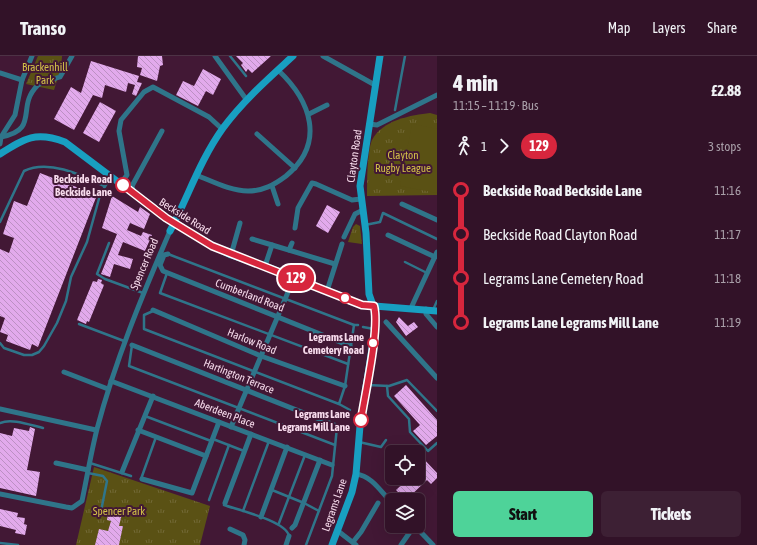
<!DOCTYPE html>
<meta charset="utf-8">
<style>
:root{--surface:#321228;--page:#3d2034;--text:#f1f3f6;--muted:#a89ea8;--line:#4d3245;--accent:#4ed399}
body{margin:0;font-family:"Asap Condensed",sans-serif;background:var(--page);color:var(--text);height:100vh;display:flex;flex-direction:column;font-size:15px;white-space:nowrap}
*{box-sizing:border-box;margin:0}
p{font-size:13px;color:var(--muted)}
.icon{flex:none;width:22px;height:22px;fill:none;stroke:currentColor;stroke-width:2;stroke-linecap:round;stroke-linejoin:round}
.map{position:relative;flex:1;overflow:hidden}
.panel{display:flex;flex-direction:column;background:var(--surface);width:320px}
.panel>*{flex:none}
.badge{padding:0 8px;border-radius:13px;font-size:14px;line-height:26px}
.tools{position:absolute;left:385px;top:389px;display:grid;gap:8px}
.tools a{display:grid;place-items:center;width:40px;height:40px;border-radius:6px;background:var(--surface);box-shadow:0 4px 16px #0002,0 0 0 1px var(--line);font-size:20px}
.map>.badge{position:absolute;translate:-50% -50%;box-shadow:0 0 0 2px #fff}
.legs{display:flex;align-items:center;gap:6px;height:44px;padding:0 16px;font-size:13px}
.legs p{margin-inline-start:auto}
.headline{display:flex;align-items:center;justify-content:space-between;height:68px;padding:0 16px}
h1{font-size:22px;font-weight:800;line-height:30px}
.button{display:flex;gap:8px;margin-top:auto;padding:8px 16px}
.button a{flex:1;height:46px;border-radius:6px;background:var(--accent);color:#111;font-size:16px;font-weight:800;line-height:46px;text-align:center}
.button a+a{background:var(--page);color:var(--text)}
ul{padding:0 16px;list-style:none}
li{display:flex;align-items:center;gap:14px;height:44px;font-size:15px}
li i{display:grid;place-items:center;width:6px;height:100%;margin:0 5px;background:currentColor}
li i::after{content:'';width:10px;height:10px;margin:-5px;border:3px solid;border-radius:50%;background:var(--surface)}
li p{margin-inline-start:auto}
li:first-child i{background:linear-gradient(#0000 50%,currentColor 0)}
li:last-child i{background:linear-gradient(currentColor 50%,#0000 0)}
header{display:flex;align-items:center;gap:24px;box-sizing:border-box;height:56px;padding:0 20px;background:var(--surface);border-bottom:1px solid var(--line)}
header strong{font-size:19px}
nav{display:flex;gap:22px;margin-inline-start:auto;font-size:14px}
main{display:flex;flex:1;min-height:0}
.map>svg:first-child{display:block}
.grass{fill:url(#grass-tufts)}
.pitch{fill:#5a5114}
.building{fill:url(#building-back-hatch)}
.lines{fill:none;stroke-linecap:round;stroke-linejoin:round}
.lane{stroke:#2f758a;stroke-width:2.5}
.street{stroke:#2f758a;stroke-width:5}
.secondary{stroke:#189fc1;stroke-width:7}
.line-1-casing{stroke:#fff;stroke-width:9}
.line-1{stroke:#d7263d;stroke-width:6}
.stop-1-dot{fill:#fff;stroke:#d7263d;stroke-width:2}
.labels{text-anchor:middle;stroke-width:4;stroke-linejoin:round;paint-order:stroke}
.park-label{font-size:11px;fill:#d2c148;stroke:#421835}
.street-label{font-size:11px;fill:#f8dced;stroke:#421835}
.stop-label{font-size:11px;font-weight:bold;fill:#f8dced;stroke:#421835;text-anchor:end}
</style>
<header>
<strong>Transo</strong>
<nav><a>Map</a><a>Layers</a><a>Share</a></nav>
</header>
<main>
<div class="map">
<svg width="437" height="489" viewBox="0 0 437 489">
<defs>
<pattern id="grass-tufts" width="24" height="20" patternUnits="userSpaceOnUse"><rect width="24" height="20" fill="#5a5114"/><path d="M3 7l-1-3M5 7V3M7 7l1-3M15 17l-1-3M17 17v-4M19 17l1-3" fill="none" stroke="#726936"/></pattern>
<pattern id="building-back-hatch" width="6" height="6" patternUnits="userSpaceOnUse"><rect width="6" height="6" fill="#e2aaec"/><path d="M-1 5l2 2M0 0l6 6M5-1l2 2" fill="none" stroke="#bc90c3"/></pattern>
</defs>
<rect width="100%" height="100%" fill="#421835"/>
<!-- grass -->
<g class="grass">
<path d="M38,0H62L61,12L54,34L26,28Z"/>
<path d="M430,57L437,59V139L367,140C367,126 367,96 372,84C382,64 412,59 430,57Z"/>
<path d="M356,168L360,170L362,188L348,186L353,171Z"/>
<path d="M94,411L210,450L200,489H76Z"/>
</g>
<!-- pitch -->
<path class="pitch" d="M412,68L437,73V137L400,130Z"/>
<!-- building -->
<g class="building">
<path d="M138,0H162L163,9L160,10L157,25L140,19L142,12L137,11Z"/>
<path d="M236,0H271L252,17L248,13L246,16L241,9L243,7Z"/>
<path d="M91,5L139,20L137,26L142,27L136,40L132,38L135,29L128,27L126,36L105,29L102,42L93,39L74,74L54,63L71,31L81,37Z"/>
<path d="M203,13L221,23L213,39L206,35L198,50L176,39L183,25L194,30Z"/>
<path d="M100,46L116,55L99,86L83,77Z"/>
<path d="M40,117L97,139L38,291L32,288L30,294L6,285L8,279L0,276L5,262L0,260V193L9,197L14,182L3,178L14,145L27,150Z"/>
<path d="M112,140L138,156L140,151L150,158L144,173L130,167L127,174L141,180L143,176L152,179L145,195L123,186L118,199L133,203L130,213L114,208L110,221L101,218L117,178L102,172Z"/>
<path d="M327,149L340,156L328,177L316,170Z"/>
<path d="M98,223L102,224L101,227L104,229L89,266L87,265L86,268L77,264L93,225L97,226Z"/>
<path d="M399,261L408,270L414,266L418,271L406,280L396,266Z"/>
<path d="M406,329L437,364V380L426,389L413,375L420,369L394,340Z"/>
<path d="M30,371L35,373L27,414L40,416L36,440L0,432V377L12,380L14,372L29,375Z"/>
<path d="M421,400L437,417V422L431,428L427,424L406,444L396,434L409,422H425L418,414V403Z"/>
<path d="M114,452L123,454L119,470H123L119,489H95L99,473L108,475L111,465L107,464L108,456L113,457Z"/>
<path d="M0,453L18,457L17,461L25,462L24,468L27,469L25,479L15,477L16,474L0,470Z"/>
</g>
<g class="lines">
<!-- lane -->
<g class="lane">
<path d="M230,0L246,20"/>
<path d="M395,54L405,0"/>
<path d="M0,166L24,115C49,103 81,119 104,130"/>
<path d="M365,169L380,166L383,157L437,183"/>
<path d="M109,187L97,218L105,223L143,237"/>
<path d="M168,198L354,269H358"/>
<path d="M405,206L427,217"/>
<path d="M167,217L160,237L348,308"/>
<path d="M433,254L437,245"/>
<path d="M153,255L144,259V273L339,348L345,330L354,269"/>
<path d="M79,268L124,285"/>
<path d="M363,271L374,273"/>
<path d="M0,287L4,292L24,299H32L39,296L44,290L57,267L66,245L71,221L87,186L100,139L110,122"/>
<path d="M132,289L129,310L335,389"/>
<path d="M367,329L389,330L407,324L437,355"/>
<path d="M387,330L388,340L409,363L410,376L428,395L437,387"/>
<path d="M339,348L350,354"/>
<path d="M145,360L211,385"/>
<path d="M0,367C12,362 30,369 43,372"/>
<path d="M213,383L244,395"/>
<path d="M359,386L381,391L386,384"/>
<path d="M90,407L131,420"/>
<path d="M88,417L103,420L107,425L100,460"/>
<path d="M141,423L156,381"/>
<path d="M272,434L304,447L319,455"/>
<path d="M209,444L229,389"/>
<path d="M224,449C238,454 286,465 289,480"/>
<path d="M243,455L269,385"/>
<path d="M279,467L305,399"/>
<path d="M0,487L18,489"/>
<path d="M306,489L332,420L337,371"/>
</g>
<!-- street -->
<g class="street">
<path d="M215,0L246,43"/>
<path d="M323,0L375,29"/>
<path d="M0,17L22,24"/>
<path d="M309,58L327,49"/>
<path d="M369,68L377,69L437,39"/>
<path d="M257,78L295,112"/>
<path d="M1,81C40,74 16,51 37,30C42,24 52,24 60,21L72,0"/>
<path d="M0,88L1,81L15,59L22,24L32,0"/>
<path d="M196,119C212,125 230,135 248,135C263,135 274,129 286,120C326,87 311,45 278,14"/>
<path d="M121,127L127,119L119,75L121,64L144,36L153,31L209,61L222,73"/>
<path d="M272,130L278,148"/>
<path d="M134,138L132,130L162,75"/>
<path d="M402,148L437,164"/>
<path d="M295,172L298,152L312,127L316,128L352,144L361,143"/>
<path d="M388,179L435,201"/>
<path d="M344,181L355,158L363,154"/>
<path d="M252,183L272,189"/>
<path d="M289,194L292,187"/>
<path d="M168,198L164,199L160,209L163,215L350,290"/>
<path d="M231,199L240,167"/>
<path d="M265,210L272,189L335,208"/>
<path d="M327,235L342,188"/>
<path d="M411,252L437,196"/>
<path d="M426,253V258L437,271"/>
<path d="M153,254L261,300L345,330"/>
<path d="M386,266L437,322"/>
<path d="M132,289L337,370"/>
<path d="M64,316L108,333"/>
<path d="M111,325L332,409"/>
<path d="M0,353L96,374"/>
<path d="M231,371L294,222"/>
<path d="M138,374L206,400"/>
<path d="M56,407L88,414"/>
<path d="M122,416L153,340"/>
<path d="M356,418C372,420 381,436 392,447"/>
<path d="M142,423L192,437L219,366"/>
<path d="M0,438L66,451L72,452L82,445C87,421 91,397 97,373C115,305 142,240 170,175"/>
<path d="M225,447L251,378"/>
<path d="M261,461L287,391"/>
<path d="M415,470L433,489"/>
<path d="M292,472L295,469L320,404"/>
<path d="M230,473L243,479L245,484L244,489"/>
<path d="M338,475L356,489"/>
<path d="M353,486L361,476L378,447"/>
<path d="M286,489L289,480"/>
<path d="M401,489L410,476"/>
</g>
<!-- secondary -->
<g class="secondary">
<path d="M0,98C25,82 36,75 65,86L166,162L213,190L231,199L265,210L362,249L437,255"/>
<path d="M170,175C188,141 200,104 223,72C243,45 268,23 293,0"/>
<path d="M332,489L352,436L356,418L360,370L375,273L376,258L369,238L366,177L360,130L380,0"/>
</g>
</g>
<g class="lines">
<!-- line-1 casing -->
<g class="line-1-casing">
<path id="line-1" d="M123,129L166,162L212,190L362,249L374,250C380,272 365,338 361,364"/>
</g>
<!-- line-1 -->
<use href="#line-1" class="line-1"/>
</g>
<!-- markers -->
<g class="stop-1-dot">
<circle cx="123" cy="129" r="7"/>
<circle cx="345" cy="242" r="5"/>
<circle cx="373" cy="287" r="5"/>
<circle cx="361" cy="364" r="7"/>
</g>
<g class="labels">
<!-- park labels -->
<g class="park-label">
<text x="45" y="15">Brackenhill<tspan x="45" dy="13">Park</tspan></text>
<text x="403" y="103">Clayton<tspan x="403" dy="13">Rugby League</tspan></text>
<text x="119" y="459">Spencer Park</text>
</g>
<!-- street labels -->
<g class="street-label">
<text transform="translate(354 100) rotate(-82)" y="4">Clayton Road</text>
<text transform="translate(185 160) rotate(32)" y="4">Beckside Road</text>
<text transform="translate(144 208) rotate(-67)" y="4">Spencer Road</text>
<text transform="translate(250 239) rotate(21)" y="4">Cumberland Road</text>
<text transform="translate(252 285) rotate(22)" y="4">Harlow Road</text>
<text transform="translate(239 320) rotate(22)" y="4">Hartington Terrace</text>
<text transform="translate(225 357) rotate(21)" y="4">Aberdeen Place</text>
<text transform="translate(334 449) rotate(-71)" y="4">Legrams Lane</text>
</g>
<!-- stop labels -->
<g class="stop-label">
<text x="112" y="127">Beckside Road<tspan x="112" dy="13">Beckside Lane</tspan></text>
<text x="364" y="285">Legrams Lane<tspan x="364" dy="13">Cemetery Road</tspan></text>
<text x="350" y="362">Legrams Lane<tspan x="350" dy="13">Legrams Mill Lane</tspan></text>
</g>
</g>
</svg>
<div class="tools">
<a><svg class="icon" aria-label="locate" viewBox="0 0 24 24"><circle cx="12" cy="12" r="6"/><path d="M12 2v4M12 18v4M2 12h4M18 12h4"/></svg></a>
<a><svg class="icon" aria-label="layers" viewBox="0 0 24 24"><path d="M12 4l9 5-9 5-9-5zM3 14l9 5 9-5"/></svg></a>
</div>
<b class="badge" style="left:296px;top:222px;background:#d7263d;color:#fff">129</b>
</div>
<section class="panel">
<div class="headline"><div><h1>4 min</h1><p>11:15 – 11:19 · Bus</p></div><b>£2.88</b></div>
<div class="legs"><svg class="icon" aria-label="walk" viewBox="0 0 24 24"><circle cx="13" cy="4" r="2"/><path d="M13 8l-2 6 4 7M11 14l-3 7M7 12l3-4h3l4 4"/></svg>1<svg class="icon" aria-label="forward" viewBox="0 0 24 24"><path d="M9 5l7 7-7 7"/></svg><b class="badge" style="background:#d7263d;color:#fff">129</b><p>3 stops</p></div>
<ul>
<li><i style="color:#d7263d"></i><b>Beckside Road Beckside Lane</b><p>11:16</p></li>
<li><i style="color:#d7263d"></i><span>Beckside Road Clayton Road</span><p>11:17</p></li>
<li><i style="color:#d7263d"></i><span>Legrams Lane Cemetery Road</span><p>11:18</p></li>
<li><i style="color:#d7263d"></i><b>Legrams Lane Legrams Mill Lane</b><p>11:19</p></li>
</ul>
<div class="button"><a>Start</a><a>Tickets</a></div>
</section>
</main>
